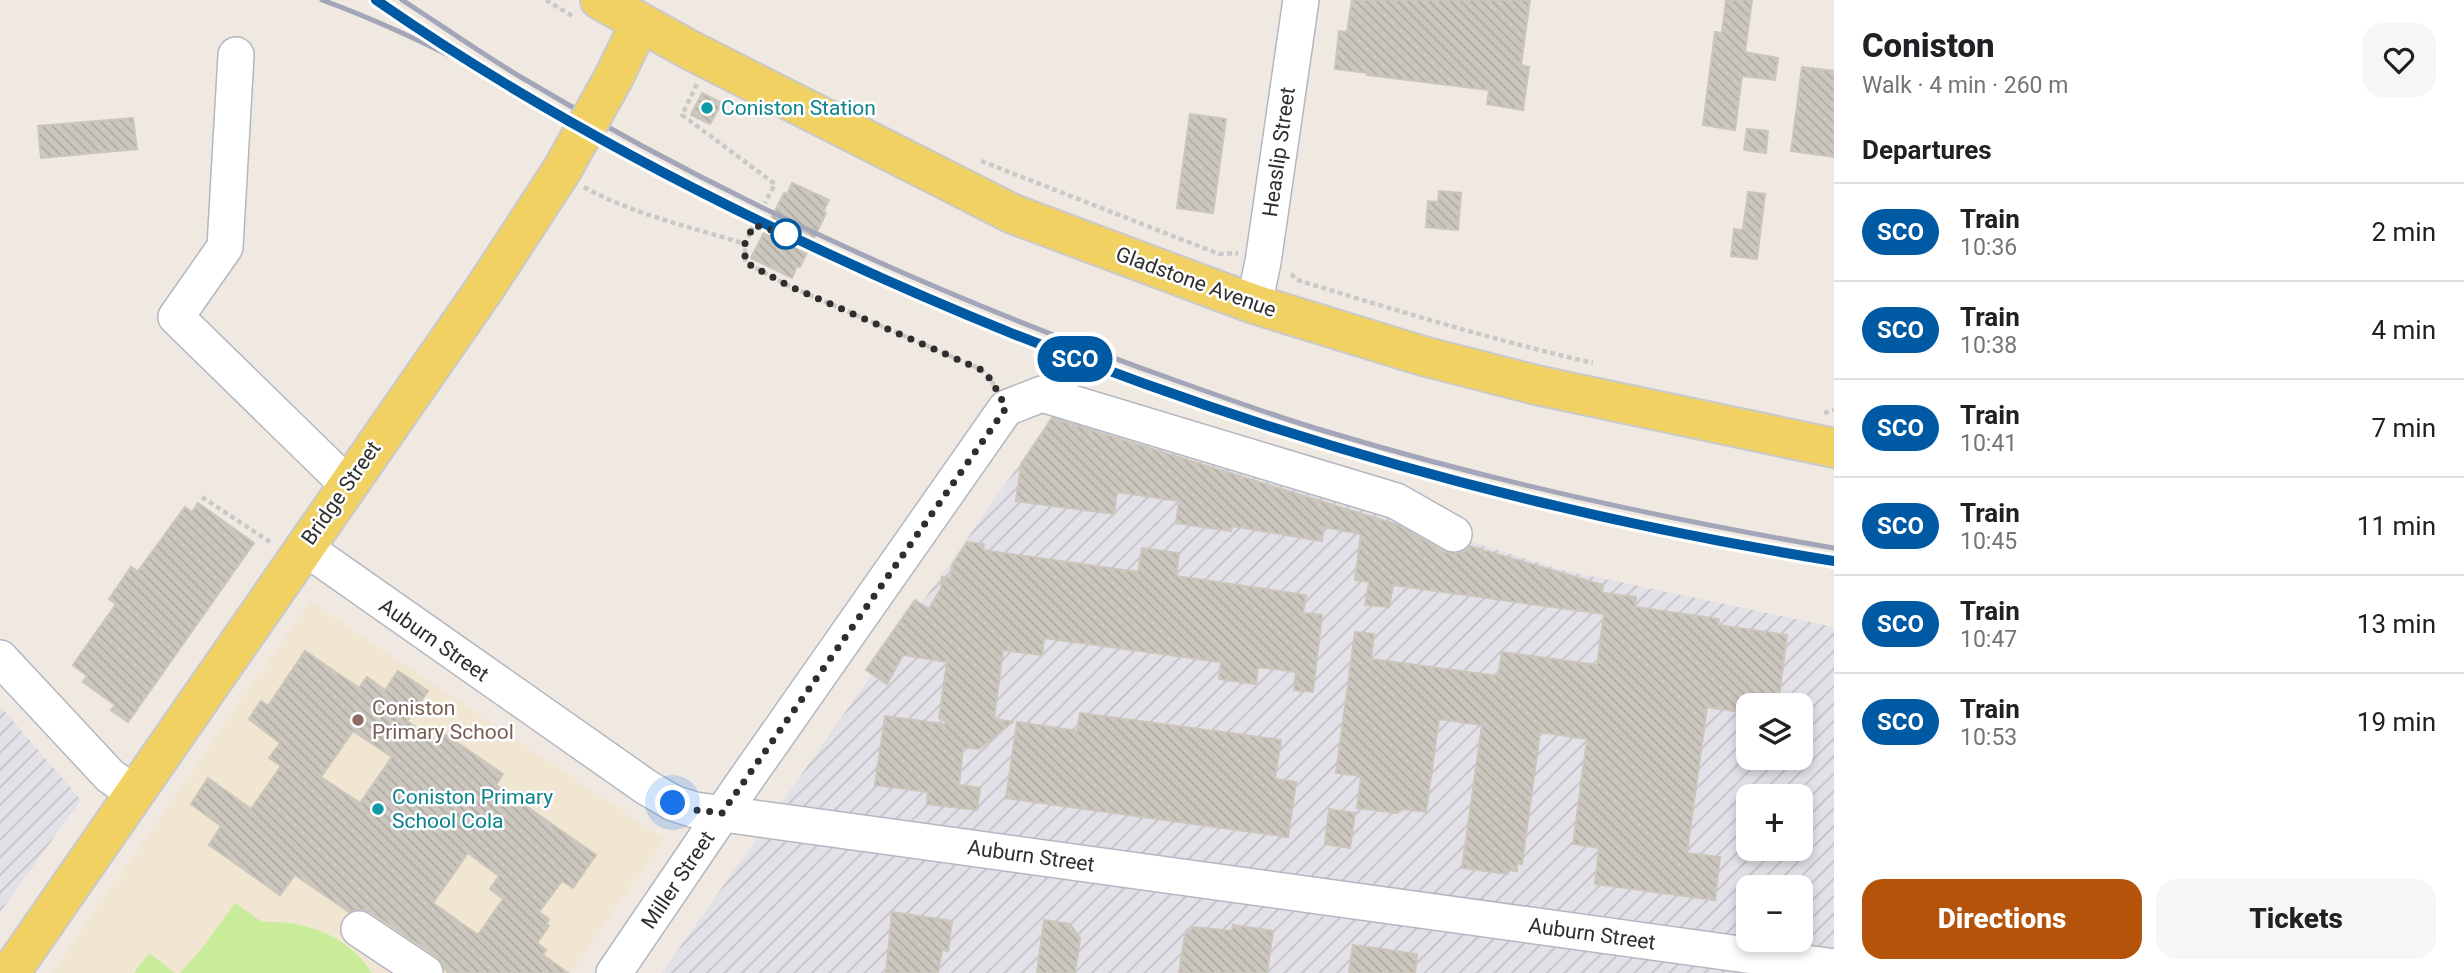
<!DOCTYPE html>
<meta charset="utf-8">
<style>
:root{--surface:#fff;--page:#f6f6f6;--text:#202124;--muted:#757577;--line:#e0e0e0;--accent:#b45309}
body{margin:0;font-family:Roboto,sans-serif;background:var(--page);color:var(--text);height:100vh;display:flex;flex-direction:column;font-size:26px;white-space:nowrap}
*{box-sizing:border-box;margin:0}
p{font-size:23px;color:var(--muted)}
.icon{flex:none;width:38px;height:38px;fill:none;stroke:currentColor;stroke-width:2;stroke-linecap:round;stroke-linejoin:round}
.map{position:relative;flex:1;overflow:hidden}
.drawer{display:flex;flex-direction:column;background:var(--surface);width:630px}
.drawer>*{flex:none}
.badge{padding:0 14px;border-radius:23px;font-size:24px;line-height:46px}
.buttons{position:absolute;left:1736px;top:693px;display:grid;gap:14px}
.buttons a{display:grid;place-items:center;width:77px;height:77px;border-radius:14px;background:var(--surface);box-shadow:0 4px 10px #0003;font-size:35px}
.you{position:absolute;width:35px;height:35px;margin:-18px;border:5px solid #fff;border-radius:50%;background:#1a73e8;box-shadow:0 0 0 10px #1a73e833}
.map>.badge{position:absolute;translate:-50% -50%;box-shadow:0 0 0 4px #fff}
h2{padding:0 28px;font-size:26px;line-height:63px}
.round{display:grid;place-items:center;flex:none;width:74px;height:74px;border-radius:21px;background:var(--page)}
.overview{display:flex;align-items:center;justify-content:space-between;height:119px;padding:0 28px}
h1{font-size:33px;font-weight:800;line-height:52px}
.action{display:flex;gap:14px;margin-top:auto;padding:14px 28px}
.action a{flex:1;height:80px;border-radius:21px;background:var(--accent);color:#fff;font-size:28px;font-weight:800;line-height:80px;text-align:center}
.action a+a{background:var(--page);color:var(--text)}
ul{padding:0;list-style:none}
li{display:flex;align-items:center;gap:21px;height:98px;padding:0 28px;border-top:2px solid var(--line)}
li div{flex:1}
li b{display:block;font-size:26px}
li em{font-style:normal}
li .badge{min-width:77px;font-weight:700;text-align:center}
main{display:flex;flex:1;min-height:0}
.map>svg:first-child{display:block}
.industrial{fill:url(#industrial-furrows);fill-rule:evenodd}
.education{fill:#f0e6d1}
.pitch{fill:#c9ec9a}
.building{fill:url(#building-back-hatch);stroke:#cbc5ba;stroke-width:2;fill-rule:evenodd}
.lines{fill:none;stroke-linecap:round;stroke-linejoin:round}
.minor-casing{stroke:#b4b7c1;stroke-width:38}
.major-casing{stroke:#c9c9c9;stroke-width:42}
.path{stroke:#c9c9c9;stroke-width:4.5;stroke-dasharray:5 3.5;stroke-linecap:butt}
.minor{stroke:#fff;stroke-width:35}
.major{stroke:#f2d163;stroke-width:38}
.rail{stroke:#a3a6b8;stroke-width:5}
.major-bridge-casing{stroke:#c9c9c9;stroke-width:42;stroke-linecap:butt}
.major-bridge{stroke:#f2d163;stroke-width:38}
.line-casing{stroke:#fff;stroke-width:16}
.line{stroke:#005aa3;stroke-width:10}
.walk{stroke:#2e2e2e;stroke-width:7;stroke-dasharray:0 12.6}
.culture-dot{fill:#0f9aa8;stroke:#fff;stroke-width:2.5}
.stop-dot{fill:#fff;stroke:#005aa3;stroke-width:3.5}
.education-dot{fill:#8d6e63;stroke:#fff;stroke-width:2.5}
.labels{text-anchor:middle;stroke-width:5;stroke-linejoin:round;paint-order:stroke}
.culture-label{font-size:21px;fill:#0d838f;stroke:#fff;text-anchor:start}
.street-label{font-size:21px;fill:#2e2e2e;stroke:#fff}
.education-label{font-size:21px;fill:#785e54;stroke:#fff;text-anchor:start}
</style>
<main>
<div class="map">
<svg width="1834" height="973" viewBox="0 0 1834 973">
<defs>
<pattern id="industrial-furrows" width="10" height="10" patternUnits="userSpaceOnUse" patternTransform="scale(1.75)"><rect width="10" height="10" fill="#e3e1e8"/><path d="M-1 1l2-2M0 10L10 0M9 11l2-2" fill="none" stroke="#c3c1c7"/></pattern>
<pattern id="building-back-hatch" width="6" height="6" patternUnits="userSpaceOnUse" patternTransform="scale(1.75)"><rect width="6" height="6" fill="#cbc7bf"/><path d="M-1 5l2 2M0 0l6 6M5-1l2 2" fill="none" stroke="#afaba4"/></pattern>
</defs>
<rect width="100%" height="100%" fill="#efe9e1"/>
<!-- industrial -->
<g class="industrial">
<path d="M1056,412L1562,570L1834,627V973H662ZM1748,705H1801V758H1748ZM1748,796H1801V849H1748ZM1748,887H1801V940H1748Z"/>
<path d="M0,706L81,800L0,912Z"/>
</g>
<!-- education -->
<path class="education" d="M310,601L664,839L571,973H52Z"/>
<!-- pitch -->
<g class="pitch">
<path d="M235,903L262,922C304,920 348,935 372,973H180L203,947Z"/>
<path d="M149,953L175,973H134Z"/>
</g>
<!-- building -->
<g class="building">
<path d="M1352,0H1530L1521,65L1529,67L1523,110L1487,104L1489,90L1367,75L1368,73L1335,69L1339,31L1347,32Z"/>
<path d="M1726,0H1752L1745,52L1778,58L1775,80L1742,76L1735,130L1703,125L1715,32L1722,33Z"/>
<path d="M1802,67L1834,71V157L1791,151Z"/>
<path d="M702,93L722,103L710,124L691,115Z"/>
<path d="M1190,114L1226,119L1213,213L1177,208Z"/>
<path d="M133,118L137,149L41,158L38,126Z"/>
<path d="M1747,129L1768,131L1766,153L1744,150Z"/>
<path d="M792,183L829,200L823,212L826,213L800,267L797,266L792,278L751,258L784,193L787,194Z"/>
<path d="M1439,191L1461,193L1458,230L1426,227L1428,201L1438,202Z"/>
<path d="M1748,192L1765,194L1757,259L1731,256L1734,229L1743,230Z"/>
<path d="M1052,418L1398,525L1445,552L1455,554L1464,552L1469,546L1603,585L1602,593L1636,597L1635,607L1719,619L1718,625L1787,635L1778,705H1748V713L1707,707L1687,853L1720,857L1715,900L1595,884L1599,848L1573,844L1587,739L1540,732L1522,864L1517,863V871L1509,870L1508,874L1462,868L1482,725L1439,719L1426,812L1403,809L1397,813L1357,808L1361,776L1336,773L1355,632L1374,634L1371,659L1498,676L1502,652L1597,665L1604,614L1393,585L1389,607L1365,605L1369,582L1355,580L1361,534L1324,527L1322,541L1232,526L1231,531L1176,523L1179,501L1117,492L1114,514L1016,501L1021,464Z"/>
<path d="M198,503L254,543L128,722L111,710L115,705L83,682L87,676L73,665L116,604L109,599L131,567L138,571L185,507L192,512Z"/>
<path d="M967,542L984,544L983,550L1138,572L1142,548L1179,553L1176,576L1306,595L1303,613L1322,615L1313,692L1294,690L1296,672L1258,667L1256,684L1219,679L1221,662L1044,638L1042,655L1003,650L994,719L1013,722L979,749L963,747L959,785L980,788L977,810L927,804L928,792L875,785L885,716L951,725L939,718L947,662L903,655L887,684L866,670L915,600L929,609L941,588L942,577L950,578L952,565Z"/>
<path d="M305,651L359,688L367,677L385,690L398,671L428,691L407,721L437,742L443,733L503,774L496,785L596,855L573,888L562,881L539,912L549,919L546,924L549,926L537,943L546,950L543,955L568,973H448L436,956L370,912L360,909L349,912L295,875L280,895L209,845L221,826L191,804L208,778L251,809L281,766L269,758L280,743L249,719L261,701L268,706ZM353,731L392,757L360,803L321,777ZM468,853L499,876L490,889L503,899L478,935L433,903Z"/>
<path d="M1080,713L1281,740L1275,779L1296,782L1288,837L1006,798L1017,722L1077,731Z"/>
<path d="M1329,809L1355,813L1350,848L1325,844Z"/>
<path d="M892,912L952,921L948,951L942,950L938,973H886Z"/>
<path d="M1044,920L1070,924L1080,938L1075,973H1037Z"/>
<path d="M1233,925L1273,931L1267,973H1179L1185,935L1194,927L1232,931Z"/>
<path d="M1353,945L1417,954L1415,973H1349Z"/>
</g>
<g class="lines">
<!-- minor casing -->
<g class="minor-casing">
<g id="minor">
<path d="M236,55L225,247L176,317L348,485"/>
<path d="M1254,304L1263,262L1301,0"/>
<path d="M304,547L646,787L673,803L695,810L1834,967"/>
<path d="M0,658L110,776L134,793"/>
<path d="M359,929L425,973"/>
<path d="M614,973L737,792L1006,408L1042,394L1396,501L1454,534"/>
</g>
</g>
<!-- major casing -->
<g class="major-casing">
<g id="major">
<path d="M600,0L690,50L1013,214L1254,304L1423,356L1536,385L1834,448"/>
<path d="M614,77L640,23"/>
<path d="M10,973L485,288L562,170"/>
</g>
</g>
<!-- path -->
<g class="path">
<path d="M546,0L574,17"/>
<path d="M697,84L682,115L775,184L765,203"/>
<path d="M981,161L1219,254L1238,253"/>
<path d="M584,187C634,215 692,227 745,244"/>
<path d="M754,225L745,244V262L789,286L976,367L988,375L994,385"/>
<path d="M1291,274L1297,280C1395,310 1493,340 1593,363"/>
<path d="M1824,413L1834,410"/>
<path d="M202,497L270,542"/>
</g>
<!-- minor -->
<use href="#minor" class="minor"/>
<!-- major -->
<use href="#major" class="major"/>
<!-- rail -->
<g class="rail">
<path d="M322,0C437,42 542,105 649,165C708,198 770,227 831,255C1152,406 1485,504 1834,561"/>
<path d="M375,0L436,39"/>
<path d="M402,0C441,25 479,52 519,76C728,201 951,301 1180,382C1231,400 1282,419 1335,434C1499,483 1665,519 1834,548"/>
</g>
<!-- major-bridge casing -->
<g class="major-bridge-casing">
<path id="major-bridge" d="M562,170L614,77"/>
</g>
<!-- major-bridge -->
<use href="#major-bridge" class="major-bridge"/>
</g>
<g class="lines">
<!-- line casing -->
<g class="line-casing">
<path id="line" d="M376,0C514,96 664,177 816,248C1142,401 1479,504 1834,561"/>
</g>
<!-- line -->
<use href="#line" class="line"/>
<!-- walk -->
<path class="walk" d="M673,803L695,810L722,813L1006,408L992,381L982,370L789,286L745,262V243L754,225L786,234"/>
</g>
<!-- markers -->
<g class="culture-dot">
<circle cx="707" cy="108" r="7"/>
<circle cx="378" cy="809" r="7"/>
</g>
<circle class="stop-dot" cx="786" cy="234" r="14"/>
<circle class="education-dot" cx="358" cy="720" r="7"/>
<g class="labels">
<!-- culture labels -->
<g class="culture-label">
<text x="721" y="115">Coniston Station</text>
<text x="392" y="804">Coniston Primary<tspan x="392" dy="24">School Cola</tspan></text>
</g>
<!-- street labels -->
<g class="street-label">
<text transform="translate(1279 152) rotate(-82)" y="7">Heaslip Street</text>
<text transform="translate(1196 282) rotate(20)" y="7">Gladstone Avenue</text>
<text transform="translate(341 493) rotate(-55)" y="7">Bridge Street</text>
<text transform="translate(434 640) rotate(35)" y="7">Auburn Street</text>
<text transform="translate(1031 856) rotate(8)" y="7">Auburn Street</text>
<text transform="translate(678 880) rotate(-56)" y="7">Miller Street</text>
<text transform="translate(1592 934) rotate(8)" y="7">Auburn Street</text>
</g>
<!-- education labels -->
<g class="education-label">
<text x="372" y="715">Coniston<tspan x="372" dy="24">Primary School</tspan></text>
</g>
</g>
</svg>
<div class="buttons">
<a><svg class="icon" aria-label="layers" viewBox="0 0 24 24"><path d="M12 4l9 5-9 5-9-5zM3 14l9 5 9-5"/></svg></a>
<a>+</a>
<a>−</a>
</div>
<div class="you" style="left:673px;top:803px"></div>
<b class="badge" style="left:1075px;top:359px;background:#005aa3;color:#fff">SCO</b>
</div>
<section class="drawer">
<div class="overview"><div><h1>Coniston</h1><p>Walk · 4 min · 260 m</p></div><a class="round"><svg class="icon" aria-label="heart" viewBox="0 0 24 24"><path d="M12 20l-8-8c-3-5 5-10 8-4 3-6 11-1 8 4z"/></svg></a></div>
<h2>Departures</h2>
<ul>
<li><span class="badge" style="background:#005aa3;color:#fff">SCO</span><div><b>Train</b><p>10:36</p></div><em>2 min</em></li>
<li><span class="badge" style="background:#005aa3;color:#fff">SCO</span><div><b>Train</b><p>10:38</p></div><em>4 min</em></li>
<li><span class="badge" style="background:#005aa3;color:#fff">SCO</span><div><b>Train</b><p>10:41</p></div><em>7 min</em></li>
<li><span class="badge" style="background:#005aa3;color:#fff">SCO</span><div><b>Train</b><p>10:45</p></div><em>11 min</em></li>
<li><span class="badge" style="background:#005aa3;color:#fff">SCO</span><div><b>Train</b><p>10:47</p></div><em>13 min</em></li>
<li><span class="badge" style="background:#005aa3;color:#fff">SCO</span><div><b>Train</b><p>10:53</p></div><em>19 min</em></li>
</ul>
<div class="action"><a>Directions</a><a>Tickets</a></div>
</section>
</main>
